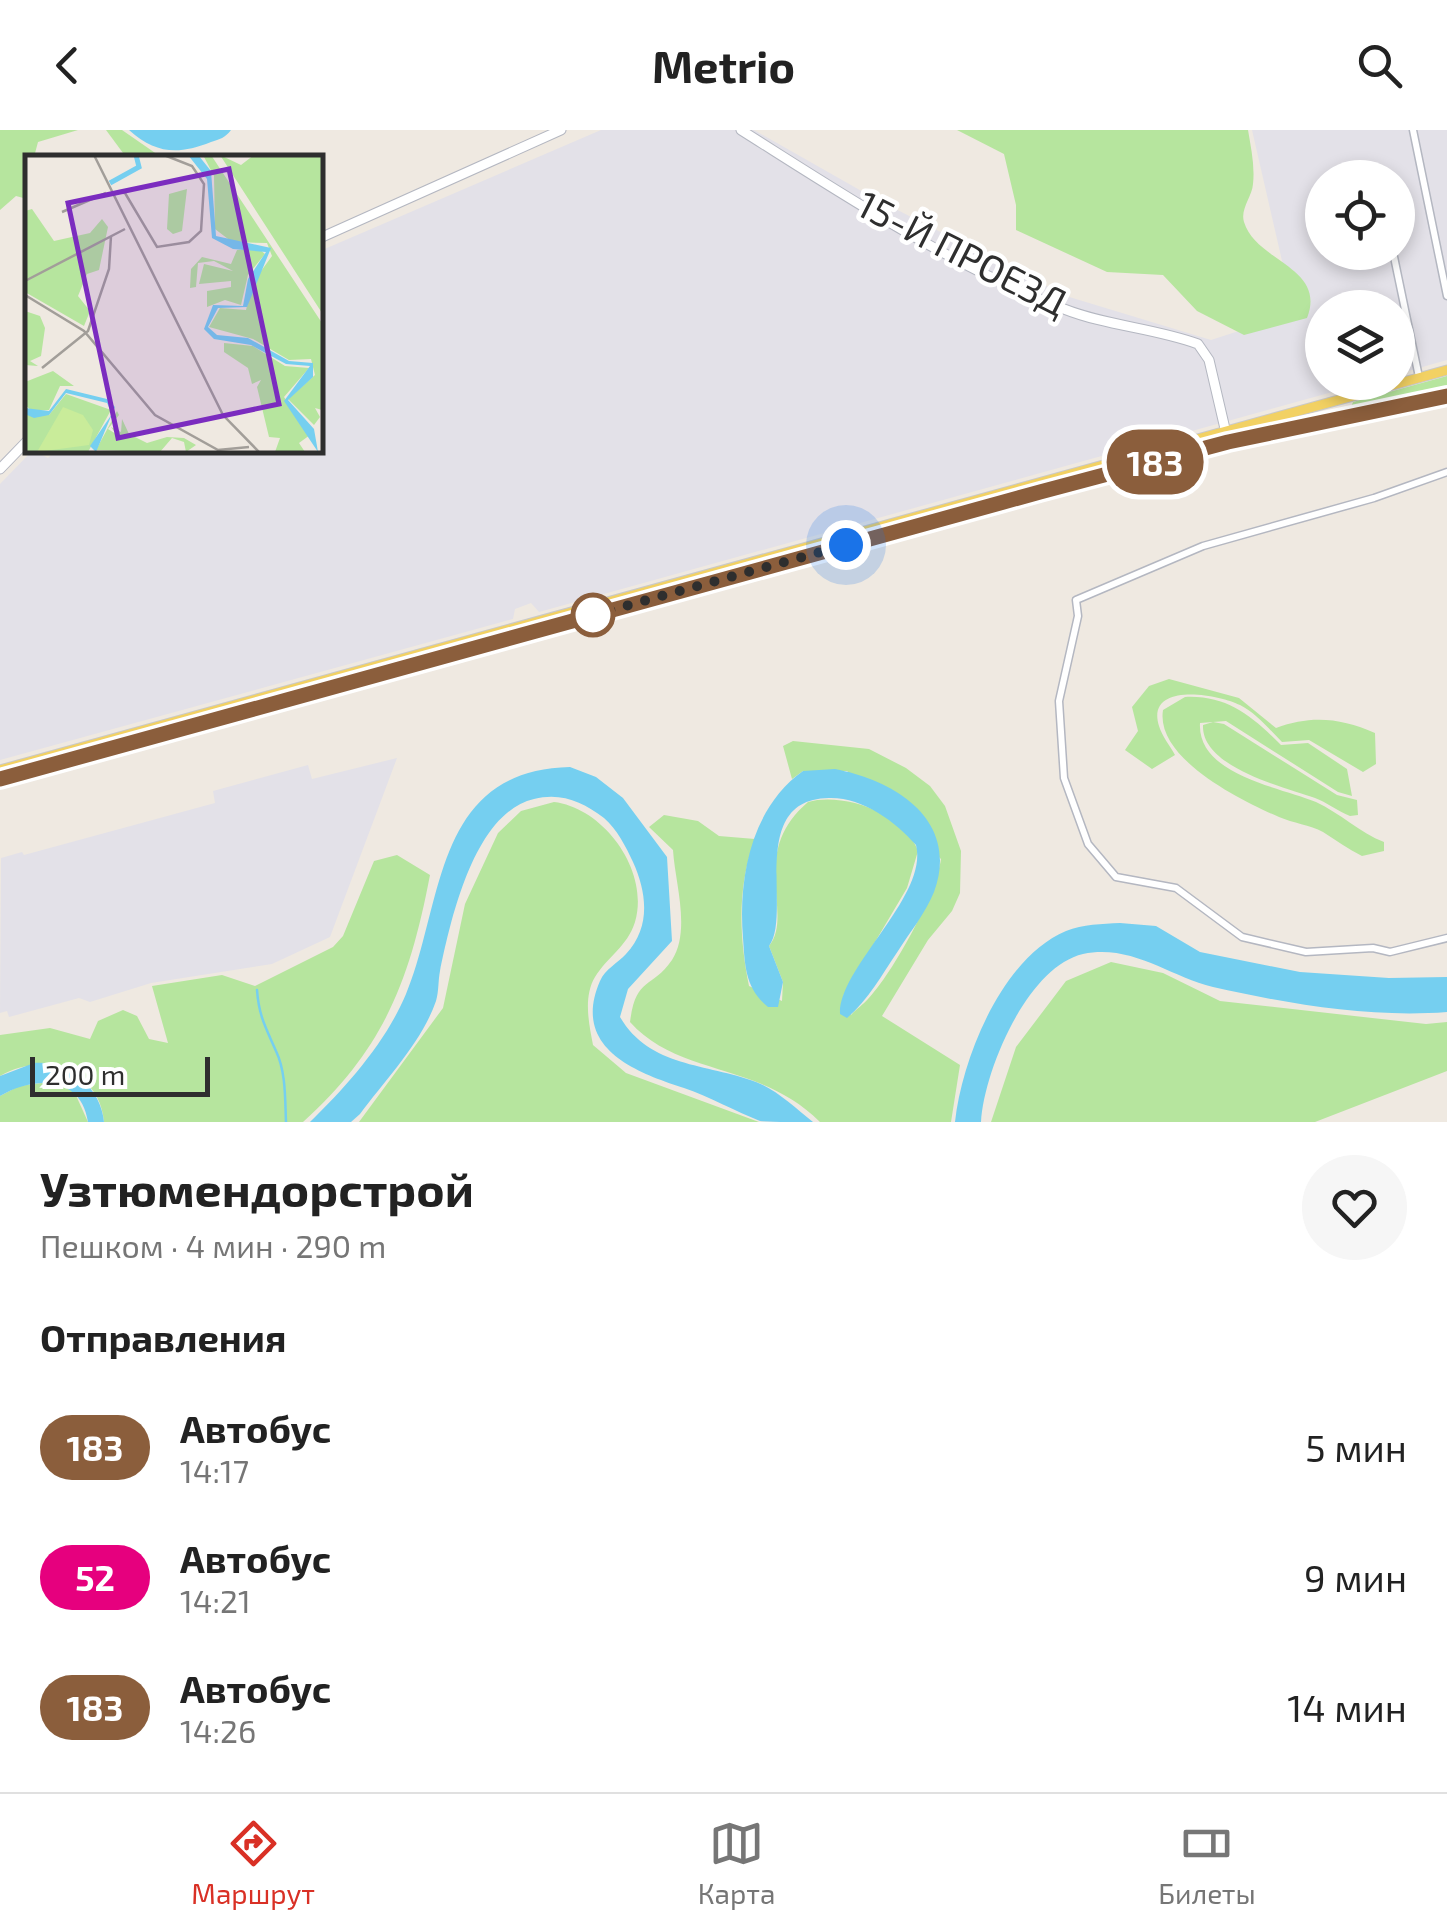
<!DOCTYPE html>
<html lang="ru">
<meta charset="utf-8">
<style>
:root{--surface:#fff;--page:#f6f6f6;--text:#222;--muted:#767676;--line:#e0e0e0;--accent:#d93025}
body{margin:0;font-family:"Exo 2",sans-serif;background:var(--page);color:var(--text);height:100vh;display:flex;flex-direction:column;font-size:38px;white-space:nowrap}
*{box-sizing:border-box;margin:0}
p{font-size:32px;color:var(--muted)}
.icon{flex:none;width:55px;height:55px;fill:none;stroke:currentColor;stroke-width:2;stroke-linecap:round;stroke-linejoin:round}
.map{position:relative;height:992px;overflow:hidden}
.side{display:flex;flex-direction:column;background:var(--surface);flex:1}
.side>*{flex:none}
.badge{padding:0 20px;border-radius:32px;font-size:35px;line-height:65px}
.buttons{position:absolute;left:1305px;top:30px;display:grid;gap:20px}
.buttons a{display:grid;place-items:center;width:110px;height:110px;border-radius:50%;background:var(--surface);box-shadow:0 5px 15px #0003;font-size:50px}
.scale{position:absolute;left:30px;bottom:25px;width:180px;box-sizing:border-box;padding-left:10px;border:5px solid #2e2e2e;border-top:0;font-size:28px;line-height:35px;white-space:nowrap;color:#2e2e2e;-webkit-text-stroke:8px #fff;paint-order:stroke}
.you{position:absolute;width:50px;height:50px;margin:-25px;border:8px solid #fff;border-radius:50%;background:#1a73e8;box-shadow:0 0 0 15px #1a73e833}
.map>.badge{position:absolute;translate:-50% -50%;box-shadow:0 0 0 5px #fff}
h2{padding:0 40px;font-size:38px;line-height:90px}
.round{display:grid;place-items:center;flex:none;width:105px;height:105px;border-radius:52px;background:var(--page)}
.summary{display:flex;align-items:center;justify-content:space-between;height:170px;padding:0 40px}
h1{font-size:48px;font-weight:700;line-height:75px}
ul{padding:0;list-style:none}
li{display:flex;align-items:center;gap:30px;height:130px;padding:0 40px}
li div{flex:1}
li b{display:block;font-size:38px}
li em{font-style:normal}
li .badge{min-width:110px;font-weight:700;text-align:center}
header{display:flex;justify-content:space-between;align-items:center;height:130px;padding:0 40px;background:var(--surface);font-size:45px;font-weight:700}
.menu{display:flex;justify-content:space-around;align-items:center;height:140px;border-top:2px solid var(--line);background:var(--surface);font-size:28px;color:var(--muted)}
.menu a{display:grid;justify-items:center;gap:5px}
.menu .selected{color:var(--accent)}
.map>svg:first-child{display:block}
.industrial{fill:#e3e1e8;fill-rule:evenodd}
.green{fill:#b6e59e}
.water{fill:#75cff0}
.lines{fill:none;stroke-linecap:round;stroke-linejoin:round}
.stream{stroke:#75cff0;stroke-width:2.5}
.street-casing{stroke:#b4b7c1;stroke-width:9}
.secondary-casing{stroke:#b4b7c1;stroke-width:11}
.primary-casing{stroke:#c9c9c9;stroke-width:11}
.street{stroke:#fff;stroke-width:6}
.secondary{stroke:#fff;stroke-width:9}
.primary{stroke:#f2d163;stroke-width:9}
.line-casing{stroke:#fff;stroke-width:22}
.line{stroke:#8b5e3c;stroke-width:15}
.walk{stroke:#2e2e2e;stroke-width:10;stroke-dasharray:0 18}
.stop-dot{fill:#fff;stroke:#8b5e3c;stroke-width:5}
.labels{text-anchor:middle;stroke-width:9;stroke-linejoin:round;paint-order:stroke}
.street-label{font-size:38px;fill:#2e2e2e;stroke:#fff}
.inset-river{fill:none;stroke:#75cff0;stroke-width:5}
.inset-road{fill:none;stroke:#a29e99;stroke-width:2.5}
.view{fill:#7b2cbf;fill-opacity:0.15;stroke:#7b2cbf;stroke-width:5}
.inset-edge{fill:none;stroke:#2e2e2e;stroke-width:5}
</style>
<header><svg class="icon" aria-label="back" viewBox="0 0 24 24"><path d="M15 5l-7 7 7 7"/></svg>Metrio<svg class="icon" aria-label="search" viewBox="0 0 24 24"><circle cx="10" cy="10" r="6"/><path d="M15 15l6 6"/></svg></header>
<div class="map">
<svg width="1447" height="992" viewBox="0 0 1447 992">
<rect width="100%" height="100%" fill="#efe9e1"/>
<!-- industrial -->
<g class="industrial">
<path d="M601,0H754L872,67L1066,166L1211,210L1294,183L1252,0H1447V230L1398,244V178H1322V252L1365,253L539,482L531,473L515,479L513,489L0,630V354L33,320L48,328L56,320H320V121ZM1322,48H1398V122H1322Z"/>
<path d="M397,628L330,807L272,834L151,853L90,872L79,868L9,887L7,881L0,883L1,728L22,722L24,725L215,673L213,661L308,635L312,649Z"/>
</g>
<!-- green -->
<g class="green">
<path d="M0,0H78L38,12L34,27L28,28L27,69L16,66L0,80Z"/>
<path d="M106,0H122L161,27H126Z"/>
<path d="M957,0H1248C1251,18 1255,36 1253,54C1252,67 1240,79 1244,92C1256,132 1327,137 1307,188L1244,205L1197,181L1163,145L1107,142L1016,100V75L1004,24Z"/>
<path d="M1447,246V259L1355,281L1351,277L1353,272Z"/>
<path d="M1169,549L1239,568L1276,598C1311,585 1341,588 1375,603L1376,634L1363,642L1309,610L1282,612C1269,599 1256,583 1240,575C1219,564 1145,551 1159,596C1162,606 1170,616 1175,625L1152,639L1125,620L1138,601L1132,577L1149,556Z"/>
<path d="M1185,567C1227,565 1252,586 1281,615L1308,613L1347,639L1352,666L1338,662L1226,591L1200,593C1197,645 1280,657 1316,672C1340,683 1360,703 1384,712V721L1362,726C1348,719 1336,710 1323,702C1310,695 1293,693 1279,687C1244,672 1155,629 1163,580Z"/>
<path d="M1213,592L1224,594L1337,665L1357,670L1358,685L1350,686C1338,681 1326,672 1315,668C1283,657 1201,637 1203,595Z"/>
<path d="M793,611L869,619L906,638L930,656L945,676L961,721L960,763L952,781L928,810L882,886L960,935L951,992H820C759,931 679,947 630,892C636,846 651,860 672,830C691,800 675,753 673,720L649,697L664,685L698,691L719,706L755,709C737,757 739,806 749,856L782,871L783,852L769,816C795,784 747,724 808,672C843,662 905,683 918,721L907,758L843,866L851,885C857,878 863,875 868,869C893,843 936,764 941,729L847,641H803L792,649L783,616Z"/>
<path d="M554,672C604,678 650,741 635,792C627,817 608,826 595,847C583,867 589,894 593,915L626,943L759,992H359L443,878L465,774L498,703L521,681Z"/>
<path d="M397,725L430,745C410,850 384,919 303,992H104C100,939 41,921 0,946V905L50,898L90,909L98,891L123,880L137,886L149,909L168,913L152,856L222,845L255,856L333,817L343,806L374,731Z"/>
<path d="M1111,832L1163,843L1220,871L1426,894L1447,892V941L1315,992H991L1016,917L1066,851Z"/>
<path d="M49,952L74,961L88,992H0V966L19,956Z"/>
</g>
<!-- water -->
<g class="water">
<path d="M129,0H231C225,8 220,9 211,12C178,25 156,24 129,0Z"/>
<path d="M570,637L596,647L623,668L667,727L672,811L628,859L620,887C650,938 706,933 756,952C777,960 795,978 813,992C798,992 774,992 760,991C735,981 710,967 684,958C635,942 571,918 600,851C605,839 618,833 626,824C651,797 647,763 633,732C626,717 617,699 604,688C583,672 561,662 534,669C474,683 451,789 440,841C438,851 439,861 436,871C422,912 386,949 360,984L351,992H310C347,956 386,912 406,864C444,773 433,640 570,637Z"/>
<path d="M835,639C897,651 960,691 934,762C925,784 910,802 898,821C881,846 869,869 847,888L840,884C838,838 929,766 916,715C895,691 862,667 829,668C746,669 793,785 769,816L783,852L778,877H768C745,858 745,836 743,808C738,748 751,678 803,641Z"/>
<path d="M1120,793L1156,796L1200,822L1300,842L1389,848L1447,847V882C1370,888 1289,874 1213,857C1168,846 1132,814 1083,824C1027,837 984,941 981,992H955C962,928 1002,828 1066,801C1083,794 1102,794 1120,793Z"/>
<path d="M34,933C68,930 101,957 104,992H88C81,945 34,946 0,966V946Z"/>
</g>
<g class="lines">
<!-- stream -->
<path class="stream" d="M257,860C259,887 266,898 276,921C286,942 285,969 286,992"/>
<!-- street casing -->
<g class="street-casing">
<g id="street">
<path d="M1413,0L1447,166"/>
<path d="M1393,122L1419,247"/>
<path d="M1447,342L1374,368L1203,416L1076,470L1078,486L1059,571L1064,648L1088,714L1116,747L1176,758L1242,807L1306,822L1373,818L1390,822L1447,808"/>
</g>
</g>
<!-- secondary casing -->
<g class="secondary-casing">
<g id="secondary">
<path d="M741,0C844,65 949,135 1064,179C1107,196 1154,198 1198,214L1209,230L1226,303"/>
<path d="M320,108L561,0"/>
<path d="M0,339L28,310"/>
</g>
</g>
<!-- primary casing -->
<g class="primary-casing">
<g id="primary">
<path d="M0,640L1447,240"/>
<path d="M0,649L1040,361L1228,313L1447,266"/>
</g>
</g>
<!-- street -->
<use href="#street" class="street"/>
<!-- secondary -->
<use href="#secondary" class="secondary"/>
<!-- primary -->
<use href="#primary" class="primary"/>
</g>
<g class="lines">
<!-- line casing -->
<g class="line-casing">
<path id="line" d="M0,649L1040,362L1228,312L1447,266"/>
</g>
<!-- line -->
<use href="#line" class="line"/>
<!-- walk -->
<path class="walk" d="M593,485L846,415"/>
</g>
<!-- markers -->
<circle class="stop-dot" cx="593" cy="485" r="20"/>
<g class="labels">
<!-- street labels -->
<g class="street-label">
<text transform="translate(962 124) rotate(27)" y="13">15-Й ПРОЕЗД</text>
</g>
</g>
<!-- overview -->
<g transform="translate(25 25)">
<rect width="298" height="298" fill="#efe9e1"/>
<path d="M178,0H186L297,168V255L290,253L295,262L289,270L263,244L290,220L286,204L264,205L228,184L184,172L195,153L221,155L228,127L247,101L242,88L207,87L190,74L189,21ZM195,0L216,10L229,0H297V158ZM162,34L157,76L148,79L142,74L144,39ZM7,54L29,86L65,78L77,64L83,72L74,115L62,119L53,141L65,156L59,171L0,137V56ZM233,93L240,99L223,120L216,150L200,145L182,152V136L206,132V126L174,129L179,109L208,116L189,106L173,108L171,132L165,133L166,114L177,102L206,109L212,95ZM0,156L15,161L20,173L16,201L5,206L13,211L0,210ZM199,188L228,191L260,211L284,213L259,242L285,280L274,288L280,297H250L255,283L244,282L232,232L236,225L227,229L223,213L199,197ZM28,216L49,231H35L24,255L7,256L0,250V227ZM41,239L86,255L63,297L0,298V259L24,260ZM92,256L94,260L83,274L91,279L86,272L96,277L97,264L104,279L122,288L142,282L159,283L171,290L161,297L159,287L147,283L135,297L71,295Z" fill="#b6e59e"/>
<path d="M38,252L58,260L68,275L64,290L12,297Z" fill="#c9ec9a"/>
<path d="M163,0L174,1L186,16L191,81L246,93L222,152L193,153L183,172L192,180L223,183L264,206L288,208V222L263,245L289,274L293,297L259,246L285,211L261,209L226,190L189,184L179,174L188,150L218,151L223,124L241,97L208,94L187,83L182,24ZM41,234L82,244L90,252L71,297L65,291L87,259L82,248L41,238L24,260L9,263L0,259V253L24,256Z" fill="#75cff0"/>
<path class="inset-river" d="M85,28L114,12L111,0"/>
<path class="inset-road" d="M69,0L198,260L235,298M86,37L100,38L132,92L164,87L176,76L179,29L167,11L139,0M37,57L81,38M0,126L100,74M0,140L59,176L130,260L193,295L224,292M17,213L63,176L84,114L86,81"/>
<path class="view" d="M204,14L254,249L93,283L43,48Z"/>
<rect width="298" height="298" class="inset-edge"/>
</g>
</svg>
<div class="buttons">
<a><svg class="icon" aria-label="locate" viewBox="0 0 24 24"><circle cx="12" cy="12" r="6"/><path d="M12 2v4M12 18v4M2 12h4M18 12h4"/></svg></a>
<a><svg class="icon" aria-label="layers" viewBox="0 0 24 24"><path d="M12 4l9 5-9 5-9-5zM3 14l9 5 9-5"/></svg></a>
</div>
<div class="scale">200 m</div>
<div class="you" style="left:846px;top:415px"></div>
<b class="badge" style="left:1155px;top:332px;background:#8b5e3c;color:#fff">183</b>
</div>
<section class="side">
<div class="summary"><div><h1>Узтюмендорстрой</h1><p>Пешком · 4 мин · 290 m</p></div><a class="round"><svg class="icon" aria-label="heart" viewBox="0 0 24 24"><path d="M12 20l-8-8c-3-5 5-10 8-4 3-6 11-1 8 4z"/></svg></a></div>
<h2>Отправления</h2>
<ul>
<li><span class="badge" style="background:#8b5e3c;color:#fff">183</span><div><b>Автобус</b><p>14:17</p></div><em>5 мин</em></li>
<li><span class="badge" style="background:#e6007e;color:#fff">52</span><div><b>Автобус</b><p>14:21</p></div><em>9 мин</em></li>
<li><span class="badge" style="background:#8b5e3c;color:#fff">183</span><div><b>Автобус</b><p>14:26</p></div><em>14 мин</em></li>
</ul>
</section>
<nav class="menu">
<a class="selected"><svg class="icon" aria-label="directions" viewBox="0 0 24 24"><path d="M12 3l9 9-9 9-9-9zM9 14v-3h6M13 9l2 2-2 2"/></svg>Маршрут</a>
<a><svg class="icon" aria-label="map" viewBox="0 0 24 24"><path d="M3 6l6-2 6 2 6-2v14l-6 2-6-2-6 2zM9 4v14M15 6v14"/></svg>Карта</a>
<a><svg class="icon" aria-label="tickets" viewBox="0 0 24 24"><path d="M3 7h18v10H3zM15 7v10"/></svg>Билеты</a>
</nav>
